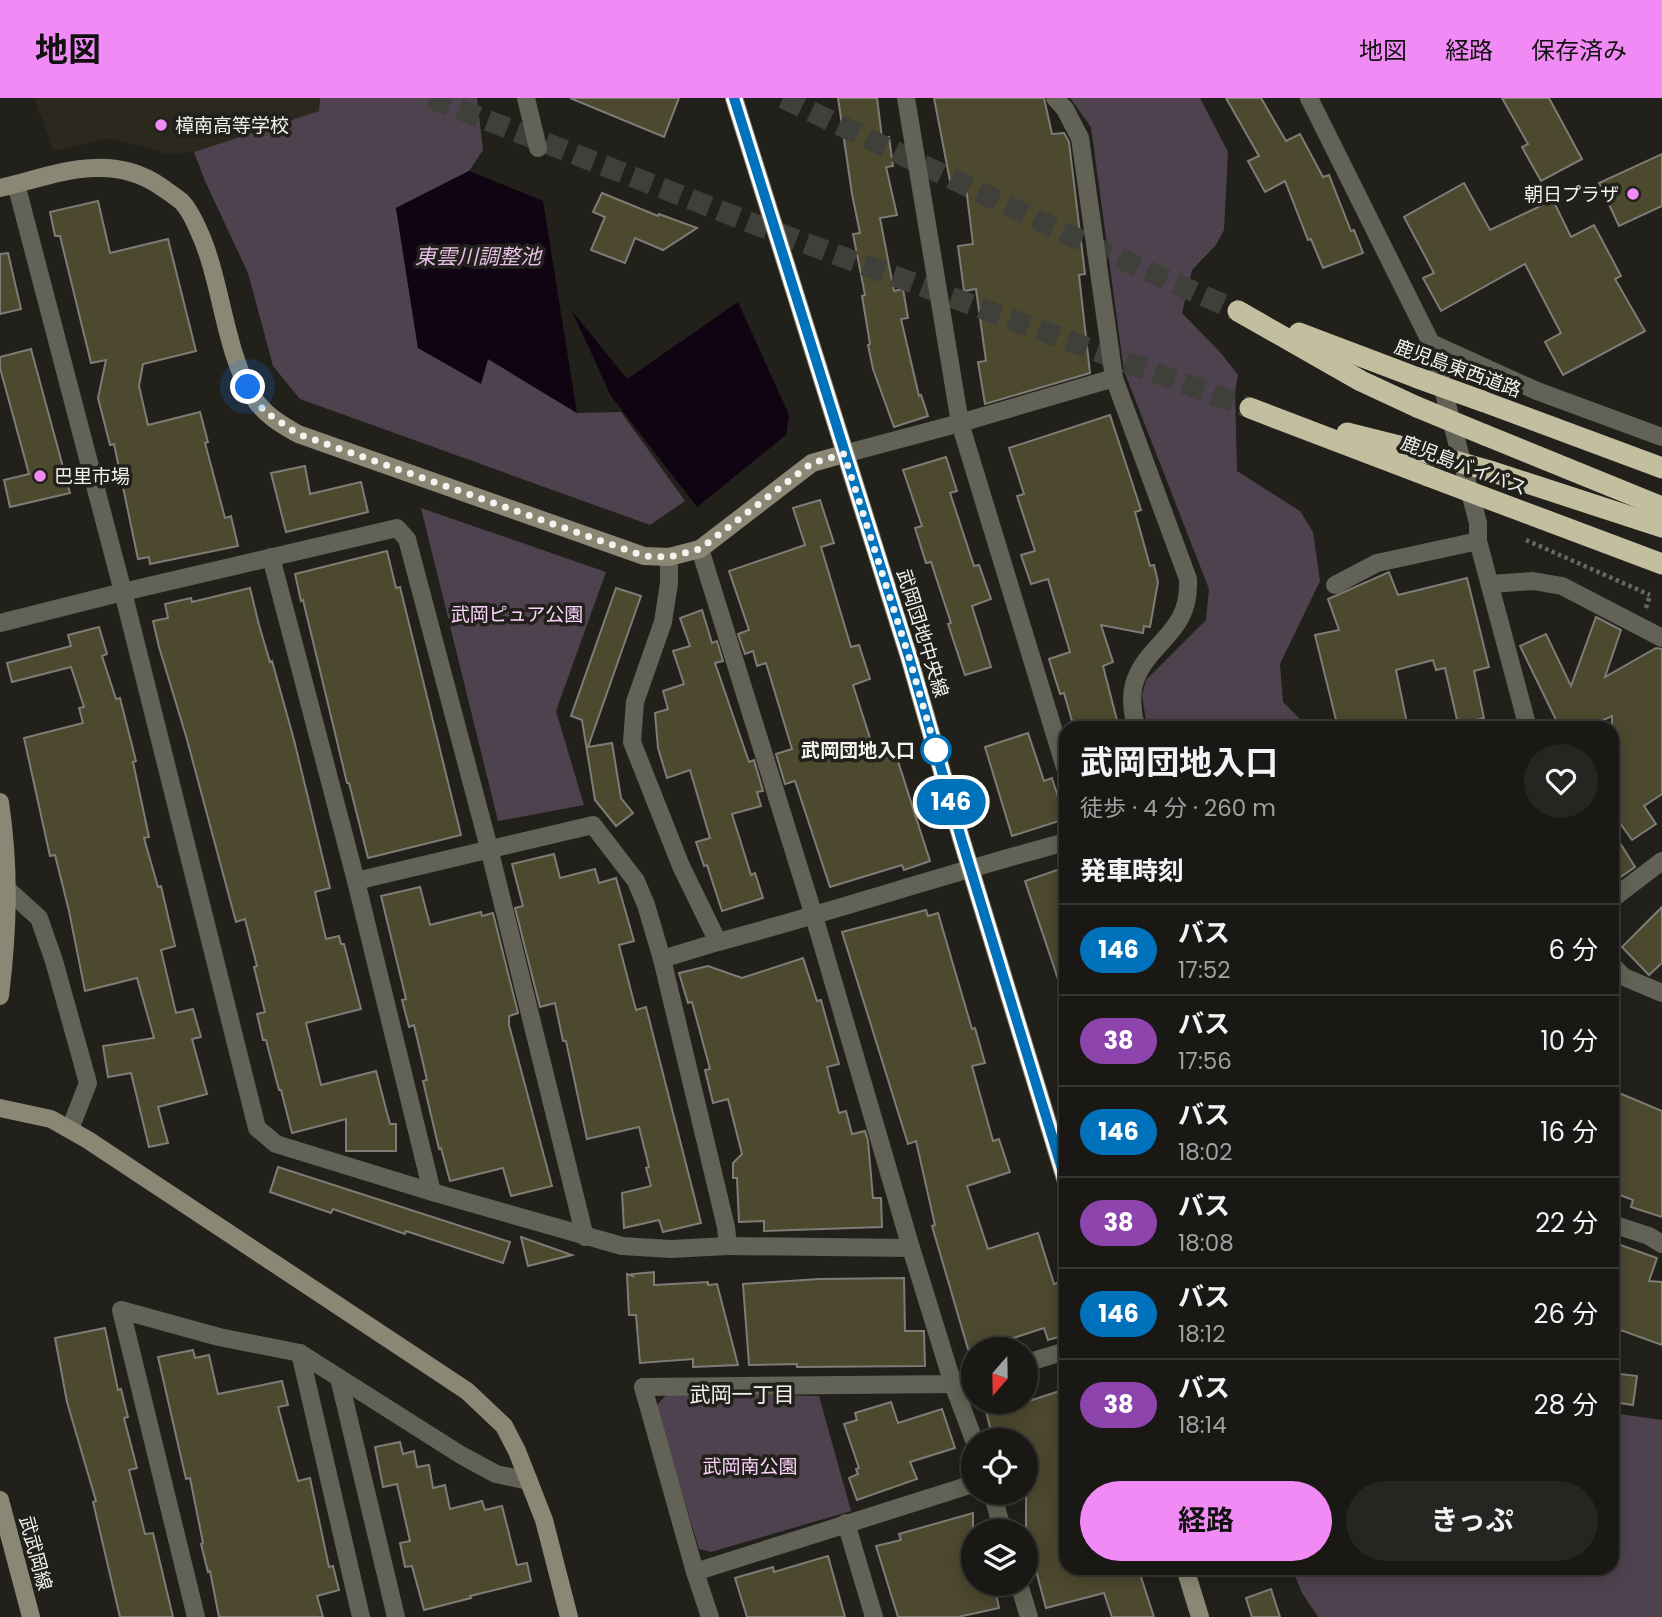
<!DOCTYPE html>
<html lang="ja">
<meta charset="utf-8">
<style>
:root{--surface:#191814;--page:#262522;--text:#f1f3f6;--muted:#9fa0a0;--line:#373734;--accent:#f18af4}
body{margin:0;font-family:Poppins,"Noto Sans JP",sans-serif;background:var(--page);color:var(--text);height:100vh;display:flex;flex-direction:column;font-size:26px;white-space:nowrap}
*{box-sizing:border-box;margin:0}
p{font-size:23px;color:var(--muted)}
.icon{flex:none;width:38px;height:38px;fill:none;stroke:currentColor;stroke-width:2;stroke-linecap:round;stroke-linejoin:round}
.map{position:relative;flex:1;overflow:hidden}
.side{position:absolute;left:1059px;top:623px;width:560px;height:854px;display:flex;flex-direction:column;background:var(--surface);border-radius:21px;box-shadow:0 4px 18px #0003,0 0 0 2px var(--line)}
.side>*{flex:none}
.badge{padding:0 14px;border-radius:23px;font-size:24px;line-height:46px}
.needle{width:46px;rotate:200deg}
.tools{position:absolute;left:961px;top:1239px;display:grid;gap:14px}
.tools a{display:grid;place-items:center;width:77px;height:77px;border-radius:50%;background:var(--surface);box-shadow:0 4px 18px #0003,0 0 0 2px var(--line);font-size:35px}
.you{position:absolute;width:35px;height:35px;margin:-18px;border:5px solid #fff;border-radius:50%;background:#1a73e8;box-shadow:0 0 0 10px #1a73e833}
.map>.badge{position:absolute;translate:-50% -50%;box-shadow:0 0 0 4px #fff}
h2{padding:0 21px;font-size:26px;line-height:63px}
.round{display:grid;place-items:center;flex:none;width:74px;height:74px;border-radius:37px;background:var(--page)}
.overview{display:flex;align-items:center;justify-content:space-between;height:119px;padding:0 21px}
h1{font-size:33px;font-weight:700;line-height:52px}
.cta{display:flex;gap:14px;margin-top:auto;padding:14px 21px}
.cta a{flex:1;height:80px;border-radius:42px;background:var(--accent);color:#111;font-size:28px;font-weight:700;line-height:80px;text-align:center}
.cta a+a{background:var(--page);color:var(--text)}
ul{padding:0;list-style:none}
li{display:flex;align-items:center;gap:21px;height:91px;padding:0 21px;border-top:2px solid var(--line)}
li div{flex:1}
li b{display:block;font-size:26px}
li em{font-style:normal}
li .badge{min-width:77px;font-weight:700;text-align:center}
header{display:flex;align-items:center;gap:42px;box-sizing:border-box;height:98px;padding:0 35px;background:var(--accent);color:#111}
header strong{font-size:33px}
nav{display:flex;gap:38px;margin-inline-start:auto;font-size:24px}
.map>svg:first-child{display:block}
.built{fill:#2b291e}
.green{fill:#4e424e}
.water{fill:#110412}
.building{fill:#4d492f;stroke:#7d7c76;stroke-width:2}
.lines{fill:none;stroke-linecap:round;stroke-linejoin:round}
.highway-tunnel{stroke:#40403b;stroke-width:21;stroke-dasharray:21 10;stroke-linecap:butt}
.path{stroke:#686863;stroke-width:4.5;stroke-dasharray:3.5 3.5;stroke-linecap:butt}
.street{stroke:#636256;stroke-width:18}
.secondary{stroke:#8a8774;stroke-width:18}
.highway{stroke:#c3bea0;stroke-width:21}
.path-bridge{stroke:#686863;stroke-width:4.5;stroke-dasharray:3.5 3.5;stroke-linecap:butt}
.highway-bridge{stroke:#c3bea0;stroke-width:21}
.line-casing{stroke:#fff;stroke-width:16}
.line{stroke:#0072bc;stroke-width:10}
.walk{stroke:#f2f2ef;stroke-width:7;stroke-dasharray:0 12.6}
.poi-dot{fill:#f18af4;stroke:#21201b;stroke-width:2.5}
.stop-dot{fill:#fff;stroke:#0072bc;stroke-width:3.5}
.labels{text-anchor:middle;stroke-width:7;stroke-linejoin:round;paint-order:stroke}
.poi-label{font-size:19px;fill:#f2f2ef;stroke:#21201b;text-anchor:start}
.street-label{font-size:19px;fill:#f2f2ef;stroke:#21201b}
.park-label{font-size:19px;fill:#fcd3fc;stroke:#21201b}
.stop-label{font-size:19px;font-weight:bold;fill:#f2f2ef;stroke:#21201b;text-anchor:end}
.water-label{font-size:21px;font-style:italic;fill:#e6bde6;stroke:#21201b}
.neighbourhood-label{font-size:21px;fill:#f2f2ef;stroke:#21201b}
</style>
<header>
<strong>地図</strong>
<nav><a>地図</a><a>経路</a><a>保存済み</a></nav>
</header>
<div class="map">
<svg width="1662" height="1519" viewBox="0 0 1662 1519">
<rect width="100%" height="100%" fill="#21201b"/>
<!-- built -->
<path class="built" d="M34,0H320L319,13L194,54L167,56L110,40L54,53Z"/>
<!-- green -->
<g class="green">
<path d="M320,0H477L483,52L469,73L396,110L418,250L481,285L488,261L577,315L621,314L685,403L650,427L300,301L273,268L248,175L205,83L194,54L319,13Z"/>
<path d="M1070,0H1200L1228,54L1224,132L1216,147L1192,172L1182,215L1220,254L1238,277L1235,294L1237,373L1300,413L1313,434L1320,483L1280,566L1283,604L1309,630H1147L1142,597L1146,582L1206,522L1209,491L1124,273L1091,29Z"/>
<path d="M421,410L606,474L556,613L584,707L498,723Z"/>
<path d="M668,1295L819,1298L851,1413L711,1454L699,1451L656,1308Z"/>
<path d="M1612,1315L1662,1322V1519H1318L1302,1495L1292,1470H1612Z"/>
</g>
<!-- water -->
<g class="water">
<path d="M469,73L543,103L577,315L488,261L481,286L418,250L396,110Z"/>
<path d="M738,204L789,317L786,337L697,409L611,298L572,213L627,281Z"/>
</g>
<!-- building -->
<g class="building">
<path d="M570,0H679L664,39Z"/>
<path d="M838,0H877L882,40L889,39L893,68L886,69L897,117L880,120L894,193L903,191L908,220L901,221L919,298L921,297L928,318L894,329L873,271L868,247L870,246L862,198L865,197L853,136L860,135L852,96Z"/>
<path d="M934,0H1044L1052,36L1064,35L1069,44L1085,176L1079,177L1090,275L985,306L978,264L986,263L976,191L964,193L958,148L973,146L965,81L950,83Z"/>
<path d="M1226,0H1261L1286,43L1300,36L1323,79L1329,77L1351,133L1354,132L1363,155L1323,170L1311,141L1308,142L1285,83L1265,94L1248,63L1259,58Z"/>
<path d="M1502,0H1549L1582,61L1541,83L1522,49L1528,46Z"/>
<path d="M1662,56V108L1619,128L1599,85Z"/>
<path d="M1464,85L1490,132L1553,102L1571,139L1594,127L1621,178L1615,181L1645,233L1563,277L1545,244L1561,235L1525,166L1441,213L1423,180L1434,175L1404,119Z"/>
<path d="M602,95L658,118L659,116L697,130L663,152L635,140L625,165L591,152L605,119L593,114Z"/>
<path d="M98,103L110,155L168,141L196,253L143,266L139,288L148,327L200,314L208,344L205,345L225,420L231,418L238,448L150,466L149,459L138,461L114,346L110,347L98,300L106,262L91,265L60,138H55L50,114Z"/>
<path d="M8,155L21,211L0,216V156Z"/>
<path d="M31,251L70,395L10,409L4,382L29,376L0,270V259Z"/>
<path d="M1110,317L1141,412L1135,414L1150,468L1154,467L1158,484L1150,529L1144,528L1143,535L1101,527L1113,564L1103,568L1119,630H1074L1064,595L1060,596L1049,561L1070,554L1048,481L1031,486L1021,457L1035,453L1017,398L1024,396L1009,350Z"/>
<path d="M946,359L957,393L950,395L974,468L979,467L991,501L972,508L991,569L965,577L948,526L951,525L931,464L926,465L915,430L922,428L903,372Z"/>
<path d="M305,368L310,396L361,384L368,414L286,434L271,375Z"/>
<path d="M820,402L834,445L821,449L851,549L859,547L870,581L853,587L877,662L896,657L930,763L904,772L902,767L830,789L795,683L785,686L776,656L792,651L766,565L757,568L753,553L745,556L738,536L749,532L729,473L805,447L793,410Z"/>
<path d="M387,453L396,490L400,489L461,737L368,760L349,685H347L303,502L301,503L295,476Z"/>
<path d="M1389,474L1398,497L1467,480L1489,569L1474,573L1484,620L1458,626L1445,570L1436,572L1433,562L1396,572L1408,630H1338L1315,537L1339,532L1328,501Z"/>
<path d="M250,490L259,527L270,564L272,563L294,642L330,790L315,794L326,841L339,838L341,846H344L361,911L306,925L321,987L376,973L390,1026H396V1053H346V1021L292,1035L281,992H279L266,942H263L257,916L265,914L254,869L257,868L245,821L236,824L186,638L159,549L153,523L168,520L165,506L191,500L192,504Z"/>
<path d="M616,490L641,498L588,649L612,645L621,700L633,715L616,728L595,702L582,622L571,618Z"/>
<path d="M702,512L712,545L717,543L723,563L715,565L749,664L754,662L763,693L757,694L761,708L732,716L751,777L755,775L763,800L722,813L707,767L704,768L696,744L710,740L690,672L667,680L658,650L655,615L668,611L663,593L684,586L673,553L690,548L680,520Z"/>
<path d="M1596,519L1621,532L1605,579L1656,550L1662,551V696L1644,708L1656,726L1632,742L1612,714V618L1586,630H1560L1520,548L1546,536L1571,588Z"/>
<path d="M99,529L107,556L102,558L116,601L120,600L136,663L133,664L149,739L144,740L158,789L161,788L175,848L161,852L176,915L193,911L201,939L192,941L207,996L158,1009L168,1045L149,1049L131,975L108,979L103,948L154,940L137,880L85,893L69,813L55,757L50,758L24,640L83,625L79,610L84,609L71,569L12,584L7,565L71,548L68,537Z"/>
<path d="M1028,635L1044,683L1052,680L1065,721L1012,738L985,649Z"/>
<path d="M1612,732L1635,769L1612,785Z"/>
<path d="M554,756L560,780L595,771L599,785L616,780L634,843L619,847L636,912L646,909L701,1125L663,1134L659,1122L624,1130L622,1095L651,1088L646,1070L649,1069L639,1029L587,1041L566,943H563L555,905L540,909L515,810L523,808L512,766Z"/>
<path d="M1066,769V892L1062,893L1025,783Z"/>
<path d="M420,789L430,827L481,814L482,818L493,815L518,915L509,918V927L552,1088L511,1098L503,1070L450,1083L441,1050L439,1051L423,983L427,982L414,927L409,929L402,902L406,901L381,798Z"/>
<path d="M1662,809V865L1649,877L1622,849Z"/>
<path d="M926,812L928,818L938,815L972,931L975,930L985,965L972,968L993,1043L999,1041L1010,1074L967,1088L988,1151L1038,1135L1054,1186L1066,1182V1237L1048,1242L1044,1230L998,1245L999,1251H968L932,1128L935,1127L916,1043L908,1046L842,834Z"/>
<path d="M803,860L817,903L821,902L839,966L827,969L839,1015L846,1013L852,1036L865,1033L868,1043L873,1100H881L882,1129L764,1133V1123L739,1124L737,1080H733V1065L742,1056L728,1001L713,1005L705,972L710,971L692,904L688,905L679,875L708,868L742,880Z"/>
<path d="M1612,992L1662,1013V1119L1631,1109L1633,1102L1612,1094Z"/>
<path d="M278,1069L510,1144L503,1165L406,1133L405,1136L333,1111L331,1115L270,1094Z"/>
<path d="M521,1139L572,1157L528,1168Z"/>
<path d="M1612,1144L1657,1160L1649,1183L1662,1184V1247L1612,1229Z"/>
<path d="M654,1174V1187L708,1184V1187L717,1186L738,1267L693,1269V1261L640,1265L636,1217H629L627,1176L633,1178L632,1176Z"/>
<path d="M904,1180L905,1233H924L925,1268L797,1269V1266L749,1267L743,1186L819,1181Z"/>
<path d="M105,1230L118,1292L121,1291L128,1319L124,1320L137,1370L129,1372L145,1436L153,1435L173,1519H120L93,1404L96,1403L67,1304L55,1240Z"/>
<path d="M193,1252L195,1260L209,1257L218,1296L282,1283L288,1307L278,1309L298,1383L310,1380L329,1469L333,1468L339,1492L317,1498L323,1519H219L210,1473L208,1474L201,1446L203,1445L190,1380L186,1381L158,1259Z"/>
<path d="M1612,1275L1637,1278L1633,1307L1612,1304Z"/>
<path d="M1066,1291V1470H1138L1154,1519H1112L1104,1495L1046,1510L1031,1454L1026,1455V1342H993L985,1309L1005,1304H1026Z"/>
<path d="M891,1304L898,1325L942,1311L955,1350L910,1364L917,1381L857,1402L849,1380L858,1376L856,1371L859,1370L844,1326L857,1322L855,1315Z"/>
<path d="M400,1344L403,1356L414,1353L417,1369L429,1367L433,1390L445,1387L450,1411L482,1403L485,1412L502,1408L517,1467L527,1465L531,1483L470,1498L471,1500L424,1512L412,1468L405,1469L400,1445L410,1443L397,1386L383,1389L375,1349Z"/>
<path d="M973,1415V1486H994L999,1510L958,1519H898L876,1448L901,1442L899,1436Z"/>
<path d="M828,1458L845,1519H747L735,1480L773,1469L774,1474Z"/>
<path d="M1271,1491L1280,1519H1252L1246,1500Z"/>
</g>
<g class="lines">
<!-- highway-tunnel -->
<g class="highway-tunnel">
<path d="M430,0L762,129L1250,310"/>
<path d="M783,0L1107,155L1238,213"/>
</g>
<!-- path -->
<path class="path" d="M1646,510L1650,497"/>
<!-- street -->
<g class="street">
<path d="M526,0L538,50"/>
<path d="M906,0L960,325L1066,673"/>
<path d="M1055,0L1065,11L1080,40L1114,280L1188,481C1191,537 1147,543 1134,586C1130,600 1133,616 1136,630"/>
<path d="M1309,0L1431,245L1478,425V443L1528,630"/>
<path d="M16,86L123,494L257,1030L276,1046L432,1094L622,1148L671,1151L728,1148L726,1129L662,861L646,807L636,783L593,727L356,783L432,1094"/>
<path d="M1431,245L1537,293L1662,339"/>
<path d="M844,356L960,325L1114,280"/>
<path d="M700,451L814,818L911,1150"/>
<path d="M271,459L356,783"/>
<path d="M1490,486L1533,483L1562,488L1662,540"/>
<path d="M1335,487L1377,465L1478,443"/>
<path d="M0,525L123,494L397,430L407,441L489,750L585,1139"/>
<path d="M7,791L39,820L54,863L88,985L70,1031"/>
<path d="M1612,801L1662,763"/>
<path d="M718,844C834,813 949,775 1066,744"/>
<path d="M662,861L718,844L681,768L632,644L635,604L663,524L669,485V459"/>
<path d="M1612,867L1624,879L1662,895"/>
<path d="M1612,1126L1649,1138L1662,1146"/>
<path d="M728,1148L911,1150L953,1286L974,1342"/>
<path d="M300,1255L361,1519"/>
<path d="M1026,1265L1066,1253"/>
<path d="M339,1280L396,1519"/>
<path d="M992,1395L1003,1433"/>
<path d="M846,1425L874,1519"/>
<path d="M695,1474L973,1386"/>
<path d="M1019,1486L1029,1519"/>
<path d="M196,1519L121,1212L219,1239L300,1255L461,1357L496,1376L529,1383"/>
<path d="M710,1519L695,1474L643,1289L953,1286L973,1280"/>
</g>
<!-- secondary -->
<g class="secondary">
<path d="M734,0L909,559L961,740L1066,1084"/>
<path d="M0,90C31,83 62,71 94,70C117,69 141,75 160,88C167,93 175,98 182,104C189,111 194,122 198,131C222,182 224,253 253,299C264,316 280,326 298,336L644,458L669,459L700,451L812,365L844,356"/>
<path d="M0,704C10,772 8,831 0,898"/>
<path d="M0,1010L51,1021L88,1042L467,1293L504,1328L517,1353L544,1422L569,1519"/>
<path d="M0,1402L31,1519"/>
<path d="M1185,1470L1200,1519"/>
</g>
<!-- highway -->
<g class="highway">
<path d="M1238,213L1361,283L1417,309"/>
<path d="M1299,235L1418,280"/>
<path d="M1482,303L1662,370"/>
<path d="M1250,310L1428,378"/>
<path d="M1347,335L1427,355"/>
<path d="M1485,337L1662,409"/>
<path d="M1490,373L1662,429"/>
</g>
<!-- path-bridge -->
<path class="path-bridge" d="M1526,442L1650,497"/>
<!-- highway-bridge -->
<g class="highway-bridge">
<path d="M1418,280L1482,303"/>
<path d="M1417,309L1485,337"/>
<path d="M1427,355L1490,373"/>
<path d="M1428,378L1662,466"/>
</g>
</g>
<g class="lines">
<!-- line casing -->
<g class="line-casing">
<path id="line" d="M734,0L909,559L961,740L1066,1084"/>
</g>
<!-- line -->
<use href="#line" class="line"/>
<!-- walk -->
<path class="walk" d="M248,289L264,313L298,336L644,458L669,459L700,451L812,365L844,356L909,559L939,663L936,652"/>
</g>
<!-- markers -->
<g class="poi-dot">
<circle cx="161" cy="27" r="7"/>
<circle cx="1633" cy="96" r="7"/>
<circle cx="40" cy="378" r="7"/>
</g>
<circle class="stop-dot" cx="936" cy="652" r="14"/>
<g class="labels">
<!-- poi labels -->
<g class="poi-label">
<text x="175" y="34">樟南高等学校</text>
<text x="1619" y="103" text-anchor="end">朝日プラザ</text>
<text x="54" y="385">巴里市場</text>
</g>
<!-- street labels -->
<g class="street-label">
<text transform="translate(1458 270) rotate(20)" y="7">鹿児島東西道路</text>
<text transform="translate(1464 367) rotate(21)" y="7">鹿児島バイパス</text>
<text transform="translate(923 535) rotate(73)" y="7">武岡団地中央線</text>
<text transform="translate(36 1455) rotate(75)" y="7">武武岡線</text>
</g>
<!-- park labels -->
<g class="park-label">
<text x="517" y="523">武岡ピュア公園</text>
<text x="750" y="1375">武岡南公園</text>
</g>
<!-- stop labels -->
<g class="stop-label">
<text x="915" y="659">武岡団地入口</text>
</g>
<!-- water labels -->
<g class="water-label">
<text x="478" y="166">東雲川調整池</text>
</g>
<!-- neighbourhood labels -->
<g class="neighbourhood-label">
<text x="742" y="1304">武岡一丁目</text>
</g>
</g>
</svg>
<div class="tools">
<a><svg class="needle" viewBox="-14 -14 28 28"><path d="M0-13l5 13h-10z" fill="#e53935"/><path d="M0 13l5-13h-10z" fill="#9fa0a0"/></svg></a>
<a><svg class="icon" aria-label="locate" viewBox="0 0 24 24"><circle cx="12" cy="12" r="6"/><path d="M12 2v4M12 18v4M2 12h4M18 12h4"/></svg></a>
<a><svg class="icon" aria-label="layers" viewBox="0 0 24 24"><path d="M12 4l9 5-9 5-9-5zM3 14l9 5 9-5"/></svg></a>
</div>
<div class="you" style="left:248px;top:289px"></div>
<b class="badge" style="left:951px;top:704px;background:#0072bc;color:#fff">146</b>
<section class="side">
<div class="overview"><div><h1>武岡団地入口</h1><p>徒歩 · 4 分 · 260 m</p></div><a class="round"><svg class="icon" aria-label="heart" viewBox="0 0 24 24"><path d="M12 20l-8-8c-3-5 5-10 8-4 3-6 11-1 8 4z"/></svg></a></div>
<h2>発車時刻</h2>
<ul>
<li><span class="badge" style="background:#0072bc;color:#fff">146</span><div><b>バス</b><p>17:52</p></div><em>6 分</em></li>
<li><span class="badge" style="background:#8e44ad;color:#fff">38</span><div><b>バス</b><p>17:56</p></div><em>10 分</em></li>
<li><span class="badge" style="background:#0072bc;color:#fff">146</span><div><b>バス</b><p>18:02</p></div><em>16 分</em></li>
<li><span class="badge" style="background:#8e44ad;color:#fff">38</span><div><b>バス</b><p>18:08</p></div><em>22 分</em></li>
<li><span class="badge" style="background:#0072bc;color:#fff">146</span><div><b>バス</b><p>18:12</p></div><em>26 分</em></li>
<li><span class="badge" style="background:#8e44ad;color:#fff">38</span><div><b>バス</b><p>18:14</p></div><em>28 分</em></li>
</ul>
<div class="cta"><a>経路</a><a>きっぷ</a></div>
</section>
</div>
